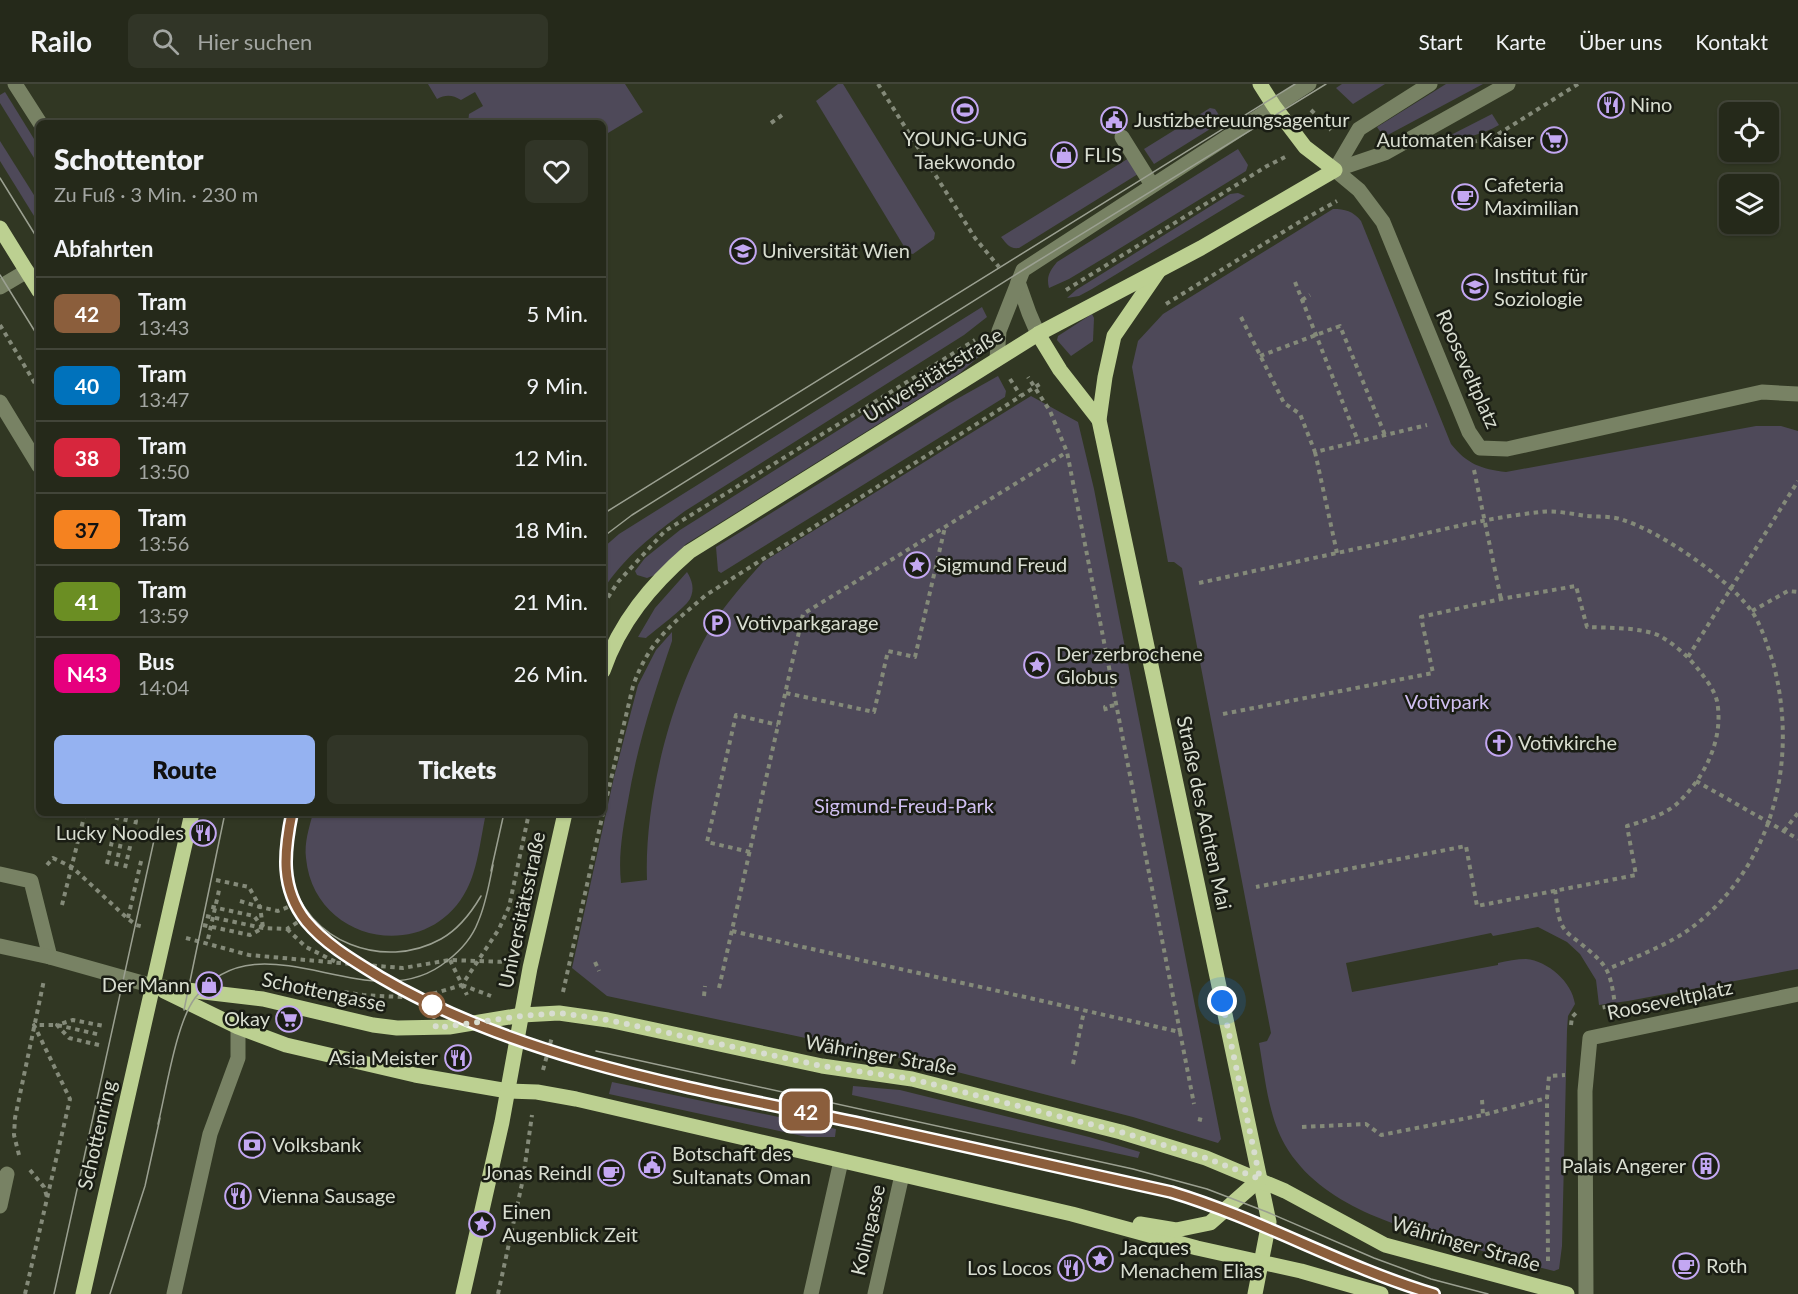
<!DOCTYPE html>
<html lang="de">
<meta charset="utf-8">
<style>
:root{--surface:#25291a;--page:#313527;--text:#f1f3f6;--muted:#a3a6a2;--line:#424539;--accent:#95b2f1}
body{margin:0;font-family:Lato,sans-serif;background:var(--page);color:var(--text);height:100vh;display:flex;flex-direction:column;font-size:22px;white-space:nowrap}
*{box-sizing:border-box;margin:0}
p{font-size:20px;color:var(--muted)}
.icon{flex:none;width:33px;height:33px;fill:none;stroke:currentColor;stroke-width:2;stroke-linecap:round;stroke-linejoin:round}
.map{position:relative;flex:1;overflow:hidden}
.drawer{position:absolute;left:36px;top:36px;width:570px;height:696px;display:flex;flex-direction:column;background:var(--surface);border-radius:9px;box-shadow:0 2px 4px #0004,0 0 0 2px var(--line)}
.drawer>*{flex:none}
.badge{padding:0 12px;border-radius:9px;font-size:21px;line-height:39px}
.fabs{position:absolute;left:1719px;top:18px;display:grid;gap:12px}
.fabs a{display:grid;place-items:center;width:60px;height:60px;border-radius:9px;background:var(--surface);box-shadow:0 2px 4px #0004,0 0 0 2px var(--line);font-size:30px}
.you{position:absolute;width:30px;height:30px;margin:-15px;border:4px solid #fff;border-radius:50%;background:#1a73e8;box-shadow:0 0 0 9px #1a73e833}
.map>.badge{position:absolute;translate:-50% -50%;box-shadow:0 0 0 3px #fff}
h2{padding:0 18px;font-size:22px;line-height:54px}
.round{display:grid;place-items:center;flex:none;width:63px;height:63px;border-radius:9px;background:var(--page)}
.head{display:flex;align-items:center;justify-content:space-between;height:102px;padding:0 18px}
h1{font-size:28px;font-weight:800;line-height:45px}
.action{display:flex;gap:12px;margin-top:auto;padding:12px 18px}
.action a{flex:1;height:69px;border-radius:9px;background:var(--accent);color:#111;font-size:24px;font-weight:800;line-height:69px;text-align:center}
.action a+a{background:var(--page);color:var(--text)}
ul{padding:0;list-style:none}
li{display:flex;align-items:center;gap:18px;height:72px;padding:0 18px;border-top:2px solid var(--line)}
li div{flex:1}
li b{display:block;font-size:22px}
li em{font-style:normal}
li .badge{min-width:66px;font-weight:700;text-align:center}
header{display:flex;align-items:center;gap:36px;box-sizing:border-box;height:84px;padding:0 30px;background:var(--surface);border-bottom:2px solid var(--line)}
header strong{font-size:28px}
nav{display:flex;gap:33px;margin-inline-start:auto;font-size:21px}
.search{width:420px;height:54px;background:var(--page);display:flex;align-items:center;gap:15px;box-sizing:border-box;padding:0 21px;border-radius:9px;color:var(--muted);font-size:22px}
.map>svg:first-child{display:block}
.green{fill:#4e4959}
.lines{fill:none;stroke-linecap:round;stroke-linejoin:round}
.path{stroke:#848a79;stroke-width:4;stroke-dasharray:4.5 4.5;stroke-linecap:butt}
.minor{stroke:#788264;stroke-width:15}
.major{stroke:#bcd091;stroke-width:15}
.tram{stroke:#9ba091;stroke-width:1.5}
.path-bridge{stroke:#848a79;stroke-width:4;stroke-dasharray:4.5 4.5;stroke-linecap:butt}
.line-casing{stroke:#fff;stroke-width:14}
.line{stroke:#8b5e3c;stroke-width:9}
.walk{stroke:#d8ddd0;stroke-width:6;stroke-dasharray:0 10.8}
.stop-dot{fill:#fff;stroke:#8b5e3c;stroke-width:3}
.labels{text-anchor:middle;stroke-width:5;stroke-linejoin:round;paint-order:stroke}
.poi-label{font-size:20px;fill:#d8ddd0;stroke:#1a1d14;text-anchor:start}
.street-label{font-size:20px;fill:#d8ddd0;stroke:#1a1d14}
.park-label{font-size:20px;fill:#d0bff1;stroke:#1a1d14}
</style>
<header>
<strong>Railo</strong>
<div class="search"><svg class="icon" aria-label="search" viewBox="0 0 24 24"><circle cx="10" cy="10" r="6"/><path d="M15 15l6 6"/></svg>Hier suchen</div>
<nav><a>Start</a><a>Karte</a><a>Über uns</a><a>Kontakt</a></nav>
</header>
<div class="map">
<svg width="1798" height="1210" viewBox="0 0 1798 1210">
<rect width="100%" height="100%" fill="#313723"/>
<!-- green -->
<g class="green">
<path d="M428,0H625L643,28L603,52V39H468L469,30L483,22L475,8L461,16C453,11 446,10 437,15Z"/>
<path d="M838,0H843L935,149L934,155L913,170L908,169L816,17Z"/>
<path d="M1342,0H1385L1353,20L1336,4Z"/>
<path d="M1446,0H1483L1384,53L1377,43Z"/>
<path d="M5,8L39,63V82L0,19V11Z"/>
<path d="M1210,24L1215,25L1223,37L1154,80L1144,65Z"/>
<path d="M1492,30L1499,41C1482,51 1464,54 1444,57L1443,55Z"/>
<path d="M0,57L39,119V140L0,77Z"/>
<path d="M1238,65L1248,81L1246,87L1109,171L1069,195L1049,204C1046,192 1050,187 1057,178Z"/>
<path d="M1129,74L1138,90L1019,164C1009,165 1007,160 1001,153Z"/>
<path d="M1238,109L1245,112L1092,205L1079,212L1067,214L1076,206L1230,110Z"/>
<path d="M1333,125C1345,125 1353,127 1361,137L1451,360C1467,380 1481,385 1506,388L1756,342H1781L1798,347V885L1628,917L1599,921L1596,896L1580,870L1567,858L1538,843L1493,852L1491,849L1346,879L1352,908L1498,881V879C1507,877 1517,875 1526,875C1548,877 1572,898 1575,920L1568,932L1567,946L1562,1162L1559,1185L1554,1187C1524,1180 1494,1170 1465,1162C1401,1143 1321,1123 1285,1061C1268,1031 1265,993 1259,959L1267,957L1271,949L1182,484L1174,478H1168L1132,283L1138,257L1163,230Z"/>
<path d="M982,223L987,233L964,251L685,427C654,450 624,473 603,506V464L619,450Z"/>
<path d="M1092,230L1094,234L1093,257L1071,272L1057,256L1058,252Z"/>
<path d="M974,263L982,270L960,289L686,460L655,491L647,494L637,491L635,487L645,474L680,446L967,265Z"/>
<path d="M998,292L1006,307L1005,313L721,489L718,487L716,463L948,320Z"/>
<path d="M1031,312L1078,338L1094,405L1221,1055L1218,1059L1133,1033L914,977L607,912L572,884L614,693L638,601L656,566L672,548V557C654,610 637,662 628,717C623,744 618,771 621,799L647,796C644,718 671,609 712,542C726,519 745,498 763,478Z"/>
<path d="M687,488C692,496 695,505 690,515C685,524 655,546 646,554L638,553L655,524Z"/>
<path d="M313,729H486C481,752 478,784 467,805C429,881 314,860 306,774C304,759 309,744 313,729Z"/>
<path d="M612,998L836,1045L835,1053H807L609,1010Z"/>
<path d="M853,1002L900,1006L1089,1053L1140,1068L1138,1074L852,1011Z"/>
</g>
<g class="lines">
<!-- path -->
<g class="path">
<path d="M878,0L975,154L999,183"/>
<path d="M1311,26L1331,46"/>
<path d="M254,38V39"/>
<path d="M771,39L785,29"/>
<path d="M1446,63L1492,54L1578,0"/>
<path d="M1295,198L1358,357"/>
<path d="M1066,206L1267,82L1285,73"/>
<path d="M1302,216L1310,211"/>
<path d="M1166,220L1301,137L1337,117"/>
<path d="M1241,233L1284,319L1300,330L1315,368L1427,341"/>
<path d="M0,241L39,306"/>
<path d="M1260,272L1340,242L1385,351"/>
<path d="M1010,295L1021,312"/>
<path d="M1315,368L1337,469"/>
<path d="M1474,386L1501,515"/>
<path d="M1199,499C1263,485 1328,471 1392,457C1441,446 1491,433 1541,428C1555,426 1572,430 1587,432C1599,433 1613,432 1623,436C1661,448 1726,493 1750,525C1761,539 1767,561 1773,578C1798,672 1776,773 1700,837C1673,860 1639,871 1608,885"/>
<path d="M603,521L618,498L665,447L975,256"/>
<path d="M1752,527L1788,507L1798,508"/>
<path d="M1688,573L1798,397"/>
<path d="M786,609L874,628L888,567L915,573L945,443"/>
<path d="M1106,627L1105,623L1116,621"/>
<path d="M1223,630L1433,589L1421,533L1501,515L1576,502L1587,543C1607,544 1641,543 1660,552C1674,560 1688,572 1698,585C1705,594 1714,605 1717,617C1724,654 1706,691 1680,717C1667,730 1645,737 1627,742L1636,791L1477,822L1466,762L1256,803"/>
<path d="M1696,697L1798,755"/>
<path d="M603,729L633,602C649,557 671,541 706,511L1043,298"/>
<path d="M1784,747L1798,729"/>
<path d="M750,768L707,758L736,631L778,641"/>
<path d="M107,780L117,734L121,729"/>
<path d="M47,781L53,774L72,783L127,834L136,841L144,843"/>
<path d="M116,782L127,729"/>
<path d="M125,784L136,737L133,729"/>
<path d="M216,796L249,803L260,823L278,827L293,821"/>
<path d="M1555,806C1557,818 1557,833 1563,843C1567,850 1574,854 1580,859C1608,882 1610,885 1615,921L1600,924"/>
<path d="M218,811L219,806"/>
<path d="M240,817L260,823L263,843"/>
<path d="M62,821L85,729"/>
<path d="M206,832L263,844L287,845L301,836"/>
<path d="M128,834L142,773"/>
<path d="M203,841L250,851L263,844L254,832L208,822"/>
<path d="M287,845L306,863L336,878"/>
<path d="M732,847L1180,948L1067,368L1050,327L1028,293"/>
<path d="M186,854L249,871L340,879L403,884L450,876L506,878"/>
<path d="M450,876L467,911"/>
<path d="M595,878L599,887"/>
<path d="M462,901L491,912"/>
<path d="M719,904L803,530L1067,368"/>
<path d="M344,908L363,911L419,914L462,901L499,845L509,823L529,729"/>
<path d="M563,908L603,729"/>
<path d="M704,912L705,902"/>
<path d="M1571,941L1572,933L1576,929"/>
<path d="M1180,948L1194,1020"/>
<path d="M99,961L69,954L57,941L73,936L104,942"/>
<path d="M1073,980L1084,927"/>
<path d="M543,986L552,953"/>
<path d="M1482,1016L1483,1031"/>
<path d="M1198,1035L1202,1036"/>
<path d="M1302,1043L1366,1040L1381,1051L1483,1031L1547,1014"/>
<path d="M19,1071L14,1051L15,1034L44,896"/>
<path d="M30,1086L44,1103L47,1113"/>
<path d="M1548,1177L1547,1014L1549,992L1565,991"/>
<path d="M25,1210L70,1015L34,941H57L101,951"/>
<path d="M498,1210L523,1095L532,1031"/>
</g>
<!-- minor -->
<g class="minor">
<path d="M15,0L40,39"/>
<path d="M1122,53L1152,101"/>
<path d="M1335,86L1359,106L1383,138L1469,348L1480,364L1507,365L1762,308L1798,310"/>
<path d="M1335,86L1385,69L1508,0"/>
<path d="M1335,86L1359,45L1430,0"/>
<path d="M1018,198L1029,229L1038,250"/>
<path d="M0,203L27,187"/>
<path d="M997,275L999,247L1023,186L1309,0"/>
<path d="M0,318L39,382"/>
<path d="M0,790L31,797L50,873"/>
<path d="M0,862L50,873L153,902"/>
<path d="M0,1122L7,1090"/>
<path d="M174,1210L210,1050L238,974V943"/>
<path d="M811,1210L841,1077"/>
<path d="M875,1210L902,1091"/>
<path d="M1586,1210L1585,1007L1590,954L1798,910"/>
</g>
<!-- major -->
<g class="major">
<path d="M0,144L39,207"/>
<path d="M1158,188L1114,252L1105,293L1099,336L1269,1138L1255,1210"/>
<path d="M1038,250L1060,286L1099,336"/>
<path d="M603,587C620,538 651,501 689,468L1038,250L1201,164L1335,86L1305,63L1274,22L1260,0"/>
<path d="M153,902L263,915L373,941L397,944L449,943L522,931L559,929L608,936L822,982L912,995L1121,1048L1206,1074L1285,1107L1385,1161L1567,1210"/>
<path d="M164,907L238,943L286,961L415,991L508,1007L537,1008L576,1015L1072,1130L1197,1164L1301,1187L1381,1210"/>
<path d="M1140,1140L1176,1146L1210,1139L1260,1095"/>
<path d="M83,1210L192,729"/>
<path d="M463,1210L502,1038L530,884L565,729"/>
</g>
<!-- tram -->
<g class="tram">
<path d="M0,94L39,157"/>
<path d="M0,191L39,254"/>
<path d="M603,430L1295,0"/>
<path d="M603,453L632,431L1023,186L1326,0"/>
<path d="M294,729C289,750 286,771 291,792C306,858 384,887 441,855C459,845 471,829 481,812"/>
<path d="M491,787L504,729"/>
<path d="M184,926L225,729"/>
<path d="M596,967L1133,1085L1207,1105L1267,1128L1374,1174L1431,1195L1488,1210"/>
<path d="M592,981L1171,1108C1261,1135 1344,1183 1434,1210"/>
<path d="M158,1040C166,1008 176,939 195,914C260,828 370,940 447,877C460,867 472,854 478,838C486,820 489,800 493,781"/>
<path d="M54,1210L160,729"/>
<path d="M110,1210L145,1102L160,1034"/>
</g>
<!-- path-bridge -->
<path class="path-bridge" d="M208,855L218,811"/>
</g>
<g class="lines">
<!-- line casing -->
<g class="line-casing">
<path id="line" d="M292,729C284,768 280,804 306,837C326,861 354,877 380,893C526,979 704,1006 868,1041C969,1063 1070,1086 1171,1108C1261,1135 1343,1183 1434,1210"/>
</g>
<!-- line -->
<use href="#line" class="line"/>
<!-- walk -->
<path class="walk" d="M432,921L436,944L522,932L559,929L608,936L822,982L912,995L1121,1048L1206,1074L1260,1095L1222,917"/>
</g>
<!-- icons -->
<defs>
<g id="restaurant-ring" transform="scale(1.35)"><circle r="9.5" fill="#1a1d14" stroke="#c3a7f2" stroke-width="1.5"/><path d="M-5-6h1v4h1v-4h1v4h1v-4h1v5L-1.5 .5V6h-2V.5L-5-1ZM5-6V6H3V1.5H1.5Q1.5-4 5-6Z" fill="#c3a7f2"/></g>
<g id="stadium-ring" transform="scale(1.35)"><circle r="9.5" fill="#1a1d14" stroke="#c3a7f2" stroke-width="1.5"/><path d="M0-5a6.5 5 0 1 0 0 10a6.5 5 0 1 0 0-10ZM-3.5-1.8h7v3.6h-7Z" fill="#c3a7f2"/></g>
<g id="civic-ring" transform="scale(1.35)"><circle r="9.5" fill="#1a1d14" stroke="#c3a7f2" stroke-width="1.5"/><path d="M-.6-6.5H3V-4.5H.6V-3L4-1V1h2V6H-6V1h2V-1L-.6-3ZM-1.2 2.5V6h2.4V2.5Z" fill="#c3a7f2"/></g>
<g id="supermarket-ring" transform="scale(1.35)"><circle r="9.5" fill="#1a1d14" stroke="#c3a7f2" stroke-width="1.5"/><path d="M-6-5.5h2.5l.6 2H6L4.5 2H-2.5L-4.4-4H-6ZM-1.5 3.2a1.3 1.3 0 1 0 .1 0ZM3 3.2a1.3 1.3 0 1 0 .1 0Z" fill="#c3a7f2"/></g>
<g id="shop-ring" transform="scale(1.35)"><circle r="9.5" fill="#1a1d14" stroke="#c3a7f2" stroke-width="1.5"/><path d="M-5-2.5h2.3a2.7 3.5 0 0 1 5.4 0H5L5.5 6h-11ZM-1.5-2.5h3a1.5 2.3 0 0 0-3 0Z" fill="#c3a7f2"/></g>
<g id="cafe-ring" transform="scale(1.35)"><circle r="9.5" fill="#1a1d14" stroke="#c3a7f2" stroke-width="1.5"/><path d="M-5.5-4.5H6V0H3Q3 3.5 0 3.5H-2.5Q-5.5 3.5-5.5 0ZM3-3.2v2h1.7v-2ZM-6 4.5H4V6H-6Z" fill="#c3a7f2"/></g>
<g id="university-ring" transform="scale(1.35)"><circle r="9.5" fill="#1a1d14" stroke="#c3a7f2" stroke-width="1.5"/><path d="M0-5L7-2L0 1L-7-2ZM-4 1L0 2.5L4 1V4Q0 6-4 4Z" fill="#c3a7f2"/></g>
<g id="sight-ring" transform="scale(1.35)"><circle r="9.5" fill="#1a1d14" stroke="#c3a7f2" stroke-width="1.5"/><path d="M0-6L1.8-2.2L6-1.7L2.9 1.2L3.7 5.4L0 3.3L-3.7 5.4L-2.9 1.2L-6-1.7L-1.8-2.2Z" fill="#c3a7f2"/></g>
<g id="parking-ring" transform="scale(1.35)"><circle r="9.5" fill="#1a1d14" stroke="#c3a7f2" stroke-width="1.5"/><path d="M-3.5-5.5H1a3.5 3.5 0 0 1 0 7H-1V5.5H-3.5ZM-1-3.4V-.6H.8a1.4 1.4 0 0 0 0-2.8Z" fill="#c3a7f2"/></g>
<g id="church-ring" transform="scale(1.35)"><circle r="9.5" fill="#1a1d14" stroke="#c3a7f2" stroke-width="1.5"/><path d="M-1.2-6h2.4v3.5h3.3v2.4h-3.3V6h-2.4V-.1h-3.3v-2.4h3.3Z" fill="#c3a7f2"/></g>
<g id="bank-ring" transform="scale(1.35)"><circle r="9.5" fill="#1a1d14" stroke="#c3a7f2" stroke-width="1.5"/><path d="M-6-4H6V4H-6ZM0-2.3a2.3 2.3 0 1 0 0 4.6a2.3 2.3 0 1 0 0-4.6Z" fill="#c3a7f2"/></g>
<g id="building-ring" transform="scale(1.35)"><circle r="9.5" fill="#1a1d14" stroke="#c3a7f2" stroke-width="1.5"/><path d="M-4-6H4V6H1V3H-1V6H-4ZM-2.5-4.3h1.7v1.8h-1.7ZM.8-4.3h1.7v1.8H.8ZM-2.5-1h1.7V.8h-1.7ZM.8-1h1.7V.8H.8Z" fill="#c3a7f2"/></g>
</defs>
<g fill-rule="evenodd">
<use href="#restaurant-ring" x="1611" y="21"/>
<use href="#stadium-ring" x="965" y="26"/>
<use href="#civic-ring" x="1114" y="36"/>
<use href="#supermarket-ring" x="1554" y="56"/>
<use href="#shop-ring" x="1064" y="71"/>
<use href="#cafe-ring" x="1465" y="113"/>
<use href="#university-ring" x="743" y="167"/>
<use href="#university-ring" x="1475" y="203"/>
<use href="#sight-ring" x="917" y="481"/>
<use href="#parking-ring" x="717" y="539"/>
<use href="#sight-ring" x="1037" y="581"/>
<use href="#church-ring" x="1499" y="659"/>
<use href="#restaurant-ring" x="203" y="749"/>
<use href="#shop-ring" x="209" y="901"/>
<use href="#supermarket-ring" x="289" y="935"/>
<use href="#restaurant-ring" x="458" y="974"/>
<use href="#bank-ring" x="252" y="1061"/>
<use href="#civic-ring" x="652" y="1081"/>
<use href="#building-ring" x="1706" y="1082"/>
<use href="#cafe-ring" x="611" y="1089"/>
<use href="#restaurant-ring" x="238" y="1112"/>
<use href="#sight-ring" x="482" y="1140"/>
<use href="#sight-ring" x="1100" y="1175"/>
<use href="#cafe-ring" x="1686" y="1182"/>
<use href="#restaurant-ring" x="1071" y="1184"/>
</g>
<!-- markers -->
<circle class="stop-dot" cx="432" cy="921" r="12"/>
<g class="labels">
<!-- poi labels -->
<g class="poi-label">
<text x="1630" y="28">Nino</text>
<text x="1134" y="43">Justizbetreuungsagentur</text>
<text x="965" y="62" text-anchor="middle">YOUNG-UNG<tspan x="965" dy="23">Taekwondo</tspan></text>
<text x="1534" y="63" text-anchor="end">Automaten Kaiser</text>
<text x="1084" y="78">FLIS</text>
<text x="1484" y="108">Cafeteria<tspan x="1484" dy="23">Maximilian</tspan></text>
<text x="762" y="174">Universität Wien</text>
<text x="1494" y="199">Institut für<tspan x="1494" dy="23">Soziologie</tspan></text>
<text x="936" y="488">Sigmund Freud</text>
<text x="736" y="546">Votivparkgarage</text>
<text x="1056" y="577">Der zerbrochene<tspan x="1056" dy="23">Globus</tspan></text>
<text x="1518" y="666">Votivkirche</text>
<text x="184" y="756" text-anchor="end">Lucky Noodles</text>
<text x="190" y="908" text-anchor="end">Der Mann</text>
<text x="270" y="942" text-anchor="end">Okay</text>
<text x="438" y="981" text-anchor="end">Asia Meister</text>
<text x="272" y="1068">Volksbank</text>
<text x="672" y="1077">Botschaft des<tspan x="672" dy="23">Sultanats Oman</tspan></text>
<text x="1686" y="1089" text-anchor="end">Palais Angerer</text>
<text x="592" y="1096" text-anchor="end">Jonas Reindl</text>
<text x="258" y="1119">Vienna Sausage</text>
<text x="502" y="1135">Einen<tspan x="502" dy="23">Augenblick Zeit</tspan></text>
<text x="1120" y="1171">Jacques<tspan x="1120" dy="23">Menachem Elias</tspan></text>
<text x="1706" y="1189">Roth</text>
<text x="1052" y="1191" text-anchor="end">Los Locos</text>
</g>
<!-- street labels -->
<g class="street-label">
<text transform="translate(1468 285) rotate(66)" y="7">Rooseveltplatz</text>
<text transform="translate(933 291) rotate(-32)" y="7">Universitätsstraße</text>
<text transform="translate(1204 729) rotate(78)" y="7">Straße des Achten Mai</text>
<text transform="translate(522 826) rotate(-78)" y="7">Universitätsstraße</text>
<text transform="translate(324 908) rotate(12)" y="7">Schottengasse</text>
<text transform="translate(1670 916) rotate(-12)" y="7">Rooseveltplatz</text>
<text transform="translate(881 971) rotate(10)" y="7">Währinger Straße</text>
<text transform="translate(97 1051) rotate(-77)" y="7">Schottenring</text>
<text transform="translate(868 1146) rotate(-77)" y="7">Kolingasse</text>
<text transform="translate(1466 1160) rotate(16)" y="7">Währinger Straße</text>
</g>
<!-- park labels -->
<g class="park-label">
<text x="1447" y="625">Votivpark</text>
<text x="904" y="729">Sigmund-Freud-Park</text>
</g>
</g>
</svg>
<div class="fabs">
<a><svg class="icon" aria-label="locate" viewBox="0 0 24 24"><circle cx="12" cy="12" r="6"/><path d="M12 2v4M12 18v4M2 12h4M18 12h4"/></svg></a>
<a><svg class="icon" aria-label="layers" viewBox="0 0 24 24"><path d="M12 4l9 5-9 5-9-5zM3 14l9 5 9-5"/></svg></a>
</div>
<div class="you" style="left:1222px;top:917px"></div>
<b class="badge" style="left:806px;top:1027px;background:#8b5e3c;color:#fff">42</b>
<section class="drawer">
<div class="head"><div><h1>Schottentor</h1><p>Zu Fuß · 3 Min. · 230 m</p></div><a class="round"><svg class="icon" aria-label="heart" viewBox="0 0 24 24"><path d="M12 20l-8-8c-3-5 5-10 8-4 3-6 11-1 8 4z"/></svg></a></div>
<h2>Abfahrten</h2>
<ul>
<li><span class="badge" style="background:#8b5e3c;color:#fff">42</span><div><b>Tram</b><p>13:43</p></div><em>5 Min.</em></li>
<li><span class="badge" style="background:#0072bc;color:#fff">40</span><div><b>Tram</b><p>13:47</p></div><em>9 Min.</em></li>
<li><span class="badge" style="background:#d7263d;color:#fff">38</span><div><b>Tram</b><p>13:50</p></div><em>12 Min.</em></li>
<li><span class="badge" style="background:#f58220;color:#111">37</span><div><b>Tram</b><p>13:56</p></div><em>18 Min.</em></li>
<li><span class="badge" style="background:#6b8e23;color:#fff">41</span><div><b>Tram</b><p>13:59</p></div><em>21 Min.</em></li>
<li><span class="badge" style="background:#e6007e;color:#fff">N43</span><div><b>Bus</b><p>14:04</p></div><em>26 Min.</em></li>
</ul>
<div class="action"><a>Route</a><a>Tickets</a></div>
</section>
</div>
